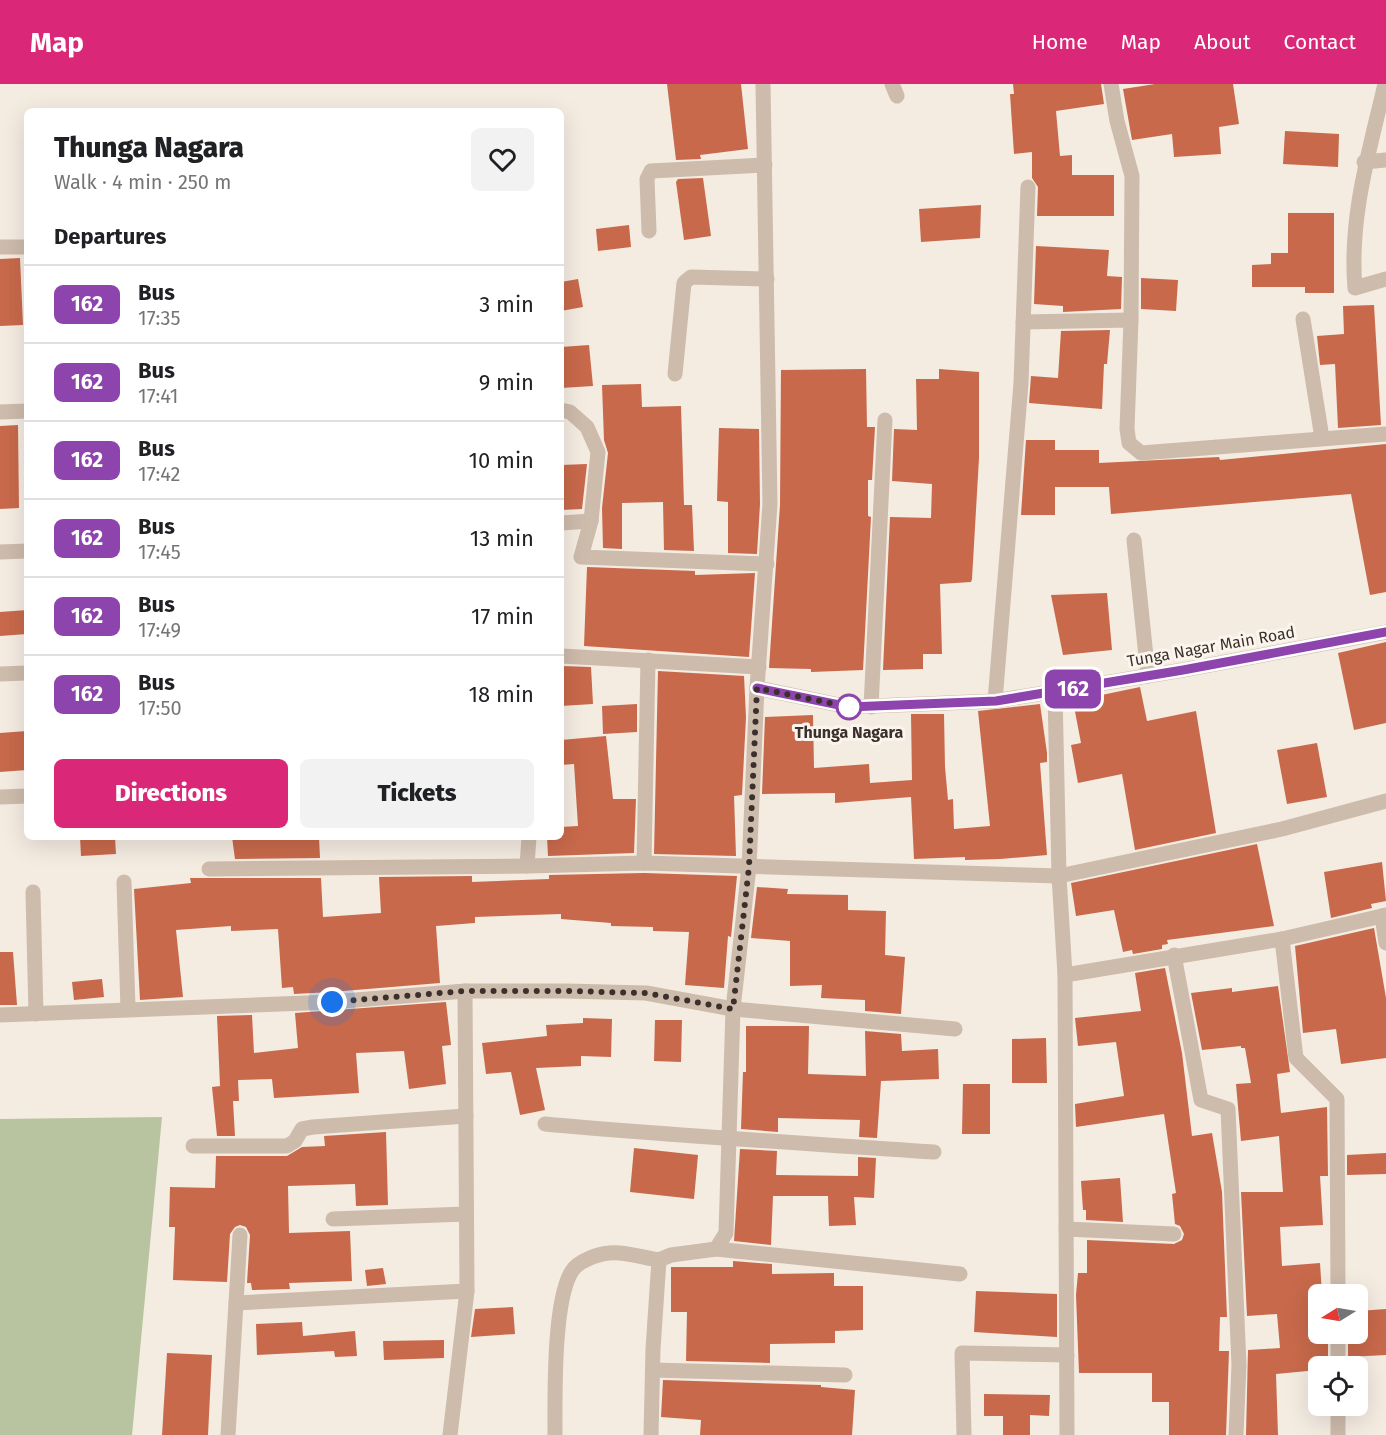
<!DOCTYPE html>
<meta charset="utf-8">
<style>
:root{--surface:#fff;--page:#f2f2f2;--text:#202124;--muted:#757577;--line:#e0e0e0;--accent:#db2777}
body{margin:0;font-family:"Fira Sans",sans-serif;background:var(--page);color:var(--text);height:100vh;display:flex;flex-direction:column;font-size:22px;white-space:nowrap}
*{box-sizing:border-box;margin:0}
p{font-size:20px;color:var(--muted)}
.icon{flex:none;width:33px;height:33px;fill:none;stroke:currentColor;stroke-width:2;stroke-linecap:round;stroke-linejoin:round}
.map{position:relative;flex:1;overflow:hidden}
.panel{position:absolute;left:24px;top:24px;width:540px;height:732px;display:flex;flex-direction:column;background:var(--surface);border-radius:9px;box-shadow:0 6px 24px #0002}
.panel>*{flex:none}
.badge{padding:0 12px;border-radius:9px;font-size:21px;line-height:39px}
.needle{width:39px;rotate:259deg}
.buttons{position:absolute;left:1308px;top:1200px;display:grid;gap:12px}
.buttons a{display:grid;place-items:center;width:60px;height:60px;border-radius:9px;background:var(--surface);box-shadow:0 6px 24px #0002;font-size:30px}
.you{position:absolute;width:30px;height:30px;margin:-15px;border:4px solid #fff;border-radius:50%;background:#1a73e8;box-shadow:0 0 0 9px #1a73e833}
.map>.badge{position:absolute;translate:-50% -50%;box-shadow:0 0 0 3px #fff}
h2{padding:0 30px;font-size:22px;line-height:54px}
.round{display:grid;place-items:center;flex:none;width:63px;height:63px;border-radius:9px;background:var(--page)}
.summary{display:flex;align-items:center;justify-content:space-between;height:102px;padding:0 30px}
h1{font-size:28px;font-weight:800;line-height:45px}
.cta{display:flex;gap:12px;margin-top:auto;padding:12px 30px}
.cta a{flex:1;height:69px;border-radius:9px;background:var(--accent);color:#fff;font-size:24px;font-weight:800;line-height:69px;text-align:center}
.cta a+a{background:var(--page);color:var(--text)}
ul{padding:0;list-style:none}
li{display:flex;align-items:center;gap:18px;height:78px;padding:0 30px;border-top:2px solid var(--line)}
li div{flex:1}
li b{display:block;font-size:22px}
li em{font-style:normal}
li .badge{min-width:66px;font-weight:700;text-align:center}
header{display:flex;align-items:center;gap:36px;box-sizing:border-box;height:84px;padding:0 30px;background:var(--accent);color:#fff}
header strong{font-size:28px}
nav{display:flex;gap:33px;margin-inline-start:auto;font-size:21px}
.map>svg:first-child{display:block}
.green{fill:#b8c4a0}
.building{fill:#c8694b}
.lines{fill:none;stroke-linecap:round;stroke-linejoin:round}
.minor{stroke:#cdbbac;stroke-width:15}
.line-casing{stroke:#fff;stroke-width:14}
.line{stroke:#8e44ad;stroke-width:9}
.walk{stroke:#3b302b;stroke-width:6;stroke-dasharray:0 10.8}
.stop-dot{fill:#fff;stroke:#8e44ad;stroke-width:3}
.labels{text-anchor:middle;stroke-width:6;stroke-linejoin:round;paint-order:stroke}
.street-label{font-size:16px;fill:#3b302b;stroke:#fbf5ee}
.stop-label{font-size:16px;font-weight:bold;fill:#3b302b;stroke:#fbf5ee}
</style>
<header>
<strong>Map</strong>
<nav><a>Home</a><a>Map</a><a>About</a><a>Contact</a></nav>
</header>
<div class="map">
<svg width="1386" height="1351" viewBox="0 0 1386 1351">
<rect width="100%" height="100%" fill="#f4ebe1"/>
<!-- green -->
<path class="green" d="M162,1033L132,1351H0V1035Z"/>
<!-- building -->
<g class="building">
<path d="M667,0H741L748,65L700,71L701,75L676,76Z"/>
<path d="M1013,0H1101L1104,20L1056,27L1060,72L1072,71V91H1114V132H1037L1038,103L1032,94V68L1014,70L1010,10H1014Z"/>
<path d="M1155,0H1233L1239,40L1219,43L1221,70L1174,73L1172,50L1132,56L1123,5Z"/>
<path d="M1285,47L1339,50L1338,83L1283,80Z"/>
<path d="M703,94L711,152L684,156L676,98L678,95Z"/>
<path d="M981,121L980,154L921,158L919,125Z"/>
<path d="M1288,129H1334V209H1305V203H1252V181L1271,180V169H1288Z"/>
<path d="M629,141L631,163L598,167L596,145Z"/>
<path d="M1036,162L1109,166L1107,192L1122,193L1121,225L1063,228V222L1034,220Z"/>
<path d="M20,174L23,241L0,242V175Z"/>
<path d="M1141,194L1178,196L1176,227L1141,225Z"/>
<path d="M578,195L583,223L561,227V198Z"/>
<path d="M1374,221L1381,341L1338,344L1335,280L1320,281L1317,252L1344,250L1343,222Z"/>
<path d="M1110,246L1107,280H1104L1102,325L1029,319L1031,292L1058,294L1061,247Z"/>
<path d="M589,261L593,302L561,304V263Z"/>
<path d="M866,285L867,343H875L872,396H868V432L871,433L863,586L811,588V585L769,584L780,421L781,286Z"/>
<path d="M939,285L979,288V374L972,495L971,498L940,500L942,570H923V585L883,586L890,433L931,434L932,400L892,397L894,345L917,346L916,295H939Z"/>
<path d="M641,300L642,323L681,322L684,421H692L694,467L664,466L663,418L622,419V465L603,464L602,424L608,369L604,356L602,301Z"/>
<path d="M18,341L19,424L0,425V342Z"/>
<path d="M719,344L759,345L760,420L757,470L728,469V418L717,417Z"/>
<path d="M1026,356H1055V366H1099V379L1219,373L1220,376L1386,360V508L1370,511L1351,410L1111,430L1109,403H1055V431H1021Z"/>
<path d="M587,380L582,425L561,426V381Z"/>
<path d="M587,483L695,487V491L755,489L749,573L584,562Z"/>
<path d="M1107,509L1112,566L1063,571L1051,511Z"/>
<path d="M27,526V550L0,552V528Z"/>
<path d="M1386,558V639L1354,646L1338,569Z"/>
<path d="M561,582L591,583L593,620L561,622Z"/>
<path d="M658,587L744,592L746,633L742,711L734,712L736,772L654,770Z"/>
<path d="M1140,603L1147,637L1196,627L1216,749L1135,766L1122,690L1078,699L1071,661L1081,659L1073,617Z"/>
<path d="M637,620V648L603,650L602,622Z"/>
<path d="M1040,620L1047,669V678L1040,679L1047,771L1000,775L965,776V773L914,775L911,713L835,719V709L762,710L765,633L813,631L814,684L869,680L870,699L912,696L911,630H944L945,683L948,716L953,715L954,745L990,742L978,627Z"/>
<path d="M27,647V686L0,688V649Z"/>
<path d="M606,652L613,715H636L634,769L548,772L547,753H561V743L578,742L574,680L561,681V656Z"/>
<path d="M1317,659L1327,713L1287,720L1277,666Z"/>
<path d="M80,753H115L116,770L81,772Z"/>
<path d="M232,753H319L320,774L235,775Z"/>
<path d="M1257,760L1274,842L1167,856L1168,860L1162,861V865L1133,870L1132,866L1123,868L1114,826L1076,832L1071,799Z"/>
<path d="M1382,778L1386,817L1371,820L1372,824L1331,834L1324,788Z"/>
<path d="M644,789L737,792L731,853L728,852L724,904L685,901L689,848L653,847V843L611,842V839L561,835V830L475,833V839L436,842L440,899L331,908L294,910L293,903L282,904L278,845L231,847V842L176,846L183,913L140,916L134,805L191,799L190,794H321L323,833L381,829L379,793L472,792V798L549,795V791Z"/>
<path d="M757,803L788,805L787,810L848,811V826L886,827L885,871L905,873L901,930L865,927V916L821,914L822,901L790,902V857L751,854Z"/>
<path d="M1374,844L1386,914V974L1341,980L1336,945L1303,949L1295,862Z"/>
<path d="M0,868H13L17,921H0Z"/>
<path d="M1165,884L1182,969L1192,1052L1212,1049L1222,1108L1227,1233H1220L1219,1267H1229L1226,1351H1169V1318H1152V1289H1079L1076,1211L1078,1189H1087V1156L1174,1160L1182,1156L1184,1150L1180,1142L1175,1140L1172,1110L1176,1109L1164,1030L1076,1043L1075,1020L1124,1012L1116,958L1078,962L1075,934L1141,927L1135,889Z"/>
<path d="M102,895L104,913L74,916L72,898Z"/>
<path d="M1278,902L1290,988L1277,990L1281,1029L1327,1023L1328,1092H1320L1323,1141L1280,1143L1282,1182L1320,1179L1322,1210H1318V1250H1328V1282H1318V1286L1276,1290L1278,1351H1246L1248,1266L1280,1264L1277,1230L1247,1232L1241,1108H1283L1279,1052L1241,1057L1236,1000L1251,999L1245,964H1241V962L1202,966L1191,909L1232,904V908Z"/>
<path d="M446,918L451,961L442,962L446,1000L409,1005L404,967L356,969L359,1009L274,1014L272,995L238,996L239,1017H233L235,1052H217L212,1003L220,1002L217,932L252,931L254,969L298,964L295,929Z"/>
<path d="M583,934L612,935L611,973L581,972V982L536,984L545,1026L520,1031L511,988L486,990L482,959L547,952L546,941L583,939Z"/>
<path d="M655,936H682L681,978L654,977Z"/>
<path d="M746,942H809L808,990L866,992L865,947L901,950L902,967L938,965L939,995L881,997L877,1054L859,1053L860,1036L778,1034V1048L741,1045L743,988H746Z"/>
<path d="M1046,954L1047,999H1012V955Z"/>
<path d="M963,1000H990V1050H962Z"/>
<path d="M386,1048L388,1121L356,1122L355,1100L288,1102L289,1149L350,1147L352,1197L289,1199L290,1205L252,1206L251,1199H247L250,1151L246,1143L240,1141L235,1143L230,1150L227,1198L173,1196L175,1143H169L170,1103L215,1104L216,1072H287L302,1063L325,1062L324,1052Z"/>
<path d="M634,1064L698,1071L694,1115L630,1108Z"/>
<path d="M740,1065L777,1067L776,1091L858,1092V1073L876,1074L874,1114L854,1113L856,1141L829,1142L828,1112H773L771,1161L734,1157Z"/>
<path d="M1386,1069V1090L1347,1091V1071Z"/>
<path d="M1120,1094L1123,1138L1086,1136V1126H1083L1081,1097Z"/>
<path d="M733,1177L772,1180V1190L834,1189V1202H863V1246L835,1247V1259L770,1260V1279L686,1277L687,1228H671V1183H733Z"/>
<path d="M383,1184L386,1200L367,1202L365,1186Z"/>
<path d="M976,1207L1057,1210V1253L974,1248Z"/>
<path d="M513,1223L515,1250L471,1253L475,1225Z"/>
<path d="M1386,1225V1271L1348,1273V1250H1358V1227Z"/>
<path d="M302,1238L303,1252L355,1247L357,1272L335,1273L334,1267L257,1271L256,1240Z"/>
<path d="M444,1256V1274L384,1276L383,1257Z"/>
<path d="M167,1269L212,1271L208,1351H162Z"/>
<path d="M663,1296L821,1301V1303L855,1306L852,1351H700L701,1336L661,1333Z"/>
<path d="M984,1310L1050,1311L1049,1332L1030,1331V1351H1003V1332H984Z"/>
</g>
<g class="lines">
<!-- minor -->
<g class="minor">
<path d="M892,0L897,12"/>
<path d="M1111,0L1117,37L1132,92L1131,236"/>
<path d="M1385,0C1369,68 1349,134 1355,204L1386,195"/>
<path d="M1364,78L1386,76"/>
<path d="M649,147L647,95L651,87L765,81"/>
<path d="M0,163H27"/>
<path d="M1303,235L1322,354"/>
<path d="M1023,238L1131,236L1127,345L1129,359L1141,369L1386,350"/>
<path d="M675,290L684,199L691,193L767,195"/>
<path d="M561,326L570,328L587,343L598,368L591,437L581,473L767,480"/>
<path d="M0,328L27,327"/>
<path d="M561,439L591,437"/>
<path d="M1134,456L1148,592"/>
<path d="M0,468L27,467"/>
<path d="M561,572L759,583"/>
<path d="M0,590L27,589"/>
<path d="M757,604L849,623L995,617L1183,586L1386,548"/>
<path d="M1055,608L1059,792L1065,891L1067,1351"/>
<path d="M995,617L1021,299L1028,103"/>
<path d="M871,623L885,336"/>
<path d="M0,713L27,712"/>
<path d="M529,753L527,782L644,779L1059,792L1282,745L1386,717"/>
<path d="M644,779L648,576"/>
<path d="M209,785L527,782"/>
<path d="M124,798L128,925"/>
<path d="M33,808L36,930"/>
<path d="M1386,831L1382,832L1386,859"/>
<path d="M1282,855L1382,832"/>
<path d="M1174,871L1201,1016L1228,1025L1239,1281L1236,1351"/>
<path d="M1065,891L1282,855L1296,974L1337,1015L1338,1210"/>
<path d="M0,931L332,918L465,907H566L646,909L733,925L955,945"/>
<path d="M545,1040C674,1052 804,1059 934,1068"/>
<path d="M193,1062H287L295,1057L302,1045L313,1043L466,1032"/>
<path d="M333,1135L466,1130"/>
<path d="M1066,1145L1174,1150"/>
<path d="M716,1165L960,1190"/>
<path d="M236,1219L240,1151"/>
<path d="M1338,1250V1282"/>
<path d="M653,1286L845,1291"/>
<path d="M1338,1322V1351"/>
<path d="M228,1351L236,1219L467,1207L465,907"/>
<path d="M450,1351L467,1207"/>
<path d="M555,1351C555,1314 553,1216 572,1187C578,1177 598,1170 609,1169C624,1167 644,1174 659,1176"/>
<path d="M651,1351L653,1265L659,1176L671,1171L716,1165L726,1149L733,925L749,783L757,604L770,420L763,0"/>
<path d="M964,1351L962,1269L1067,1271"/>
</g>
</g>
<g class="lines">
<!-- line casing -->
<g class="line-casing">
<path id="line" d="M757,604L849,623L996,617L1183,586L1386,548"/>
</g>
<!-- line -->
<use href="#line" class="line"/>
<!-- walk -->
<path class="walk" d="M332,918L465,907H566L646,909L733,925L749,783L757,604L849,623"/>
</g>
<!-- markers -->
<circle class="stop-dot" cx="849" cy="623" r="12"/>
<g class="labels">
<!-- street labels -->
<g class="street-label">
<text transform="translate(1211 562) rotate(-10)" y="6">Tunga Nagar Main Road</text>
</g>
<!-- stop labels -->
<g class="stop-label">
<text x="849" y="654">Thunga Nagara</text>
</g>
</g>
</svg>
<div class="buttons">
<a><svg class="needle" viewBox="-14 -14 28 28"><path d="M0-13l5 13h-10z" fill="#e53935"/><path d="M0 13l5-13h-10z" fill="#757577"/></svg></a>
<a><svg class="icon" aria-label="locate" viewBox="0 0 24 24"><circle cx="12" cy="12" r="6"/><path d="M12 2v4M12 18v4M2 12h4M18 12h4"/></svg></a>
</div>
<div class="you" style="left:332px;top:918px"></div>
<b class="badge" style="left:1073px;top:605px;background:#8e44ad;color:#fff">162</b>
<section class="panel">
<div class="summary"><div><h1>Thunga Nagara</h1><p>Walk · 4 min · 250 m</p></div><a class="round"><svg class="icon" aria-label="heart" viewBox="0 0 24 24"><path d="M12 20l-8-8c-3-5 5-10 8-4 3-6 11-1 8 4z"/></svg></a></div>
<h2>Departures</h2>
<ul>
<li><span class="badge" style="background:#8e44ad;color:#fff">162</span><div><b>Bus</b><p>17:35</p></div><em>3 min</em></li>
<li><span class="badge" style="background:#8e44ad;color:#fff">162</span><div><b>Bus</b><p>17:41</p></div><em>9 min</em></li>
<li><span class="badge" style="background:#8e44ad;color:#fff">162</span><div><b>Bus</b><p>17:42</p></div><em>10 min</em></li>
<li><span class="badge" style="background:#8e44ad;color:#fff">162</span><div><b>Bus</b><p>17:45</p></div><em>13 min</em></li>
<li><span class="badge" style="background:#8e44ad;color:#fff">162</span><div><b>Bus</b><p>17:49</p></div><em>17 min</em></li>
<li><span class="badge" style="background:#8e44ad;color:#fff">162</span><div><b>Bus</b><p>17:50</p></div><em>18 min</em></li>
</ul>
<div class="cta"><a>Directions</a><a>Tickets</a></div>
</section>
</div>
